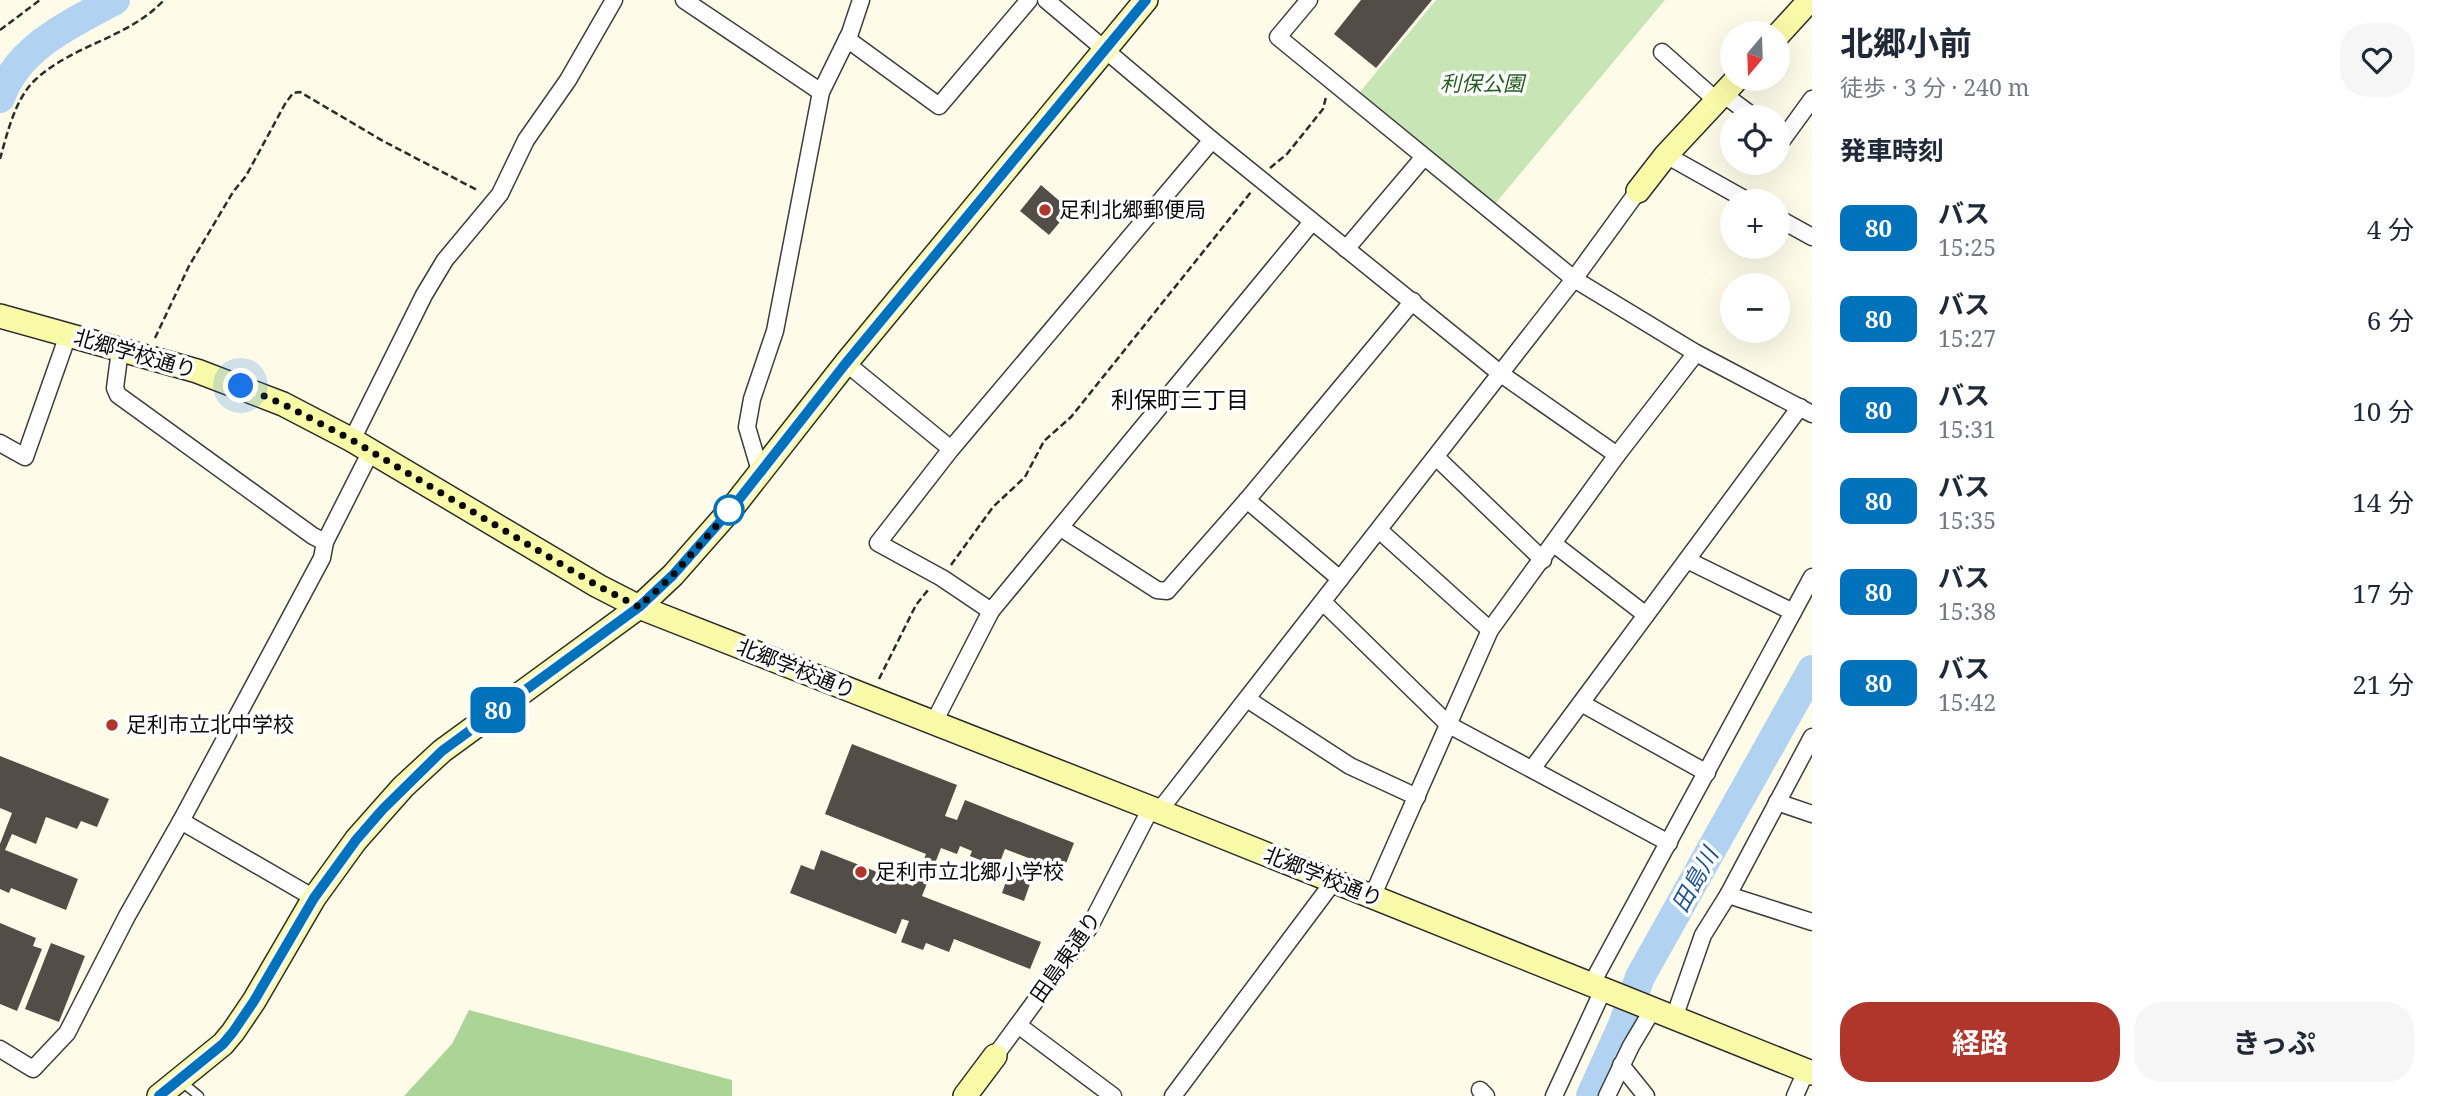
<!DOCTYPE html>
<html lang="ja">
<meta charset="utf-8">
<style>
:root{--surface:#fff;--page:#f6f6f7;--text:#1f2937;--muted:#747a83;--accent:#b0362c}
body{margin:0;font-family:"Noto Serif","Noto Sans JP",serif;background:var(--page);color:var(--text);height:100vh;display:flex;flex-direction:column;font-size:26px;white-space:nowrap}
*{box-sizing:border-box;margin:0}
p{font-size:23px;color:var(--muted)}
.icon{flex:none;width:38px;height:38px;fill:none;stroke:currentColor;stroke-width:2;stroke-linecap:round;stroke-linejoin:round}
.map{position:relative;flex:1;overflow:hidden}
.panel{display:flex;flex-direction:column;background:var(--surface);width:630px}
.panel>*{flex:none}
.badge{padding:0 14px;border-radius:10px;font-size:24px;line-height:46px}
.needle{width:46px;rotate:199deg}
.buttons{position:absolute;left:1720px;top:21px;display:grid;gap:14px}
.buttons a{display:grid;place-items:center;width:70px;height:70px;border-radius:50%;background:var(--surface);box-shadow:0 7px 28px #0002;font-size:35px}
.you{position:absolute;width:35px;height:35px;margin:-18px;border:5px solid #fff;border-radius:50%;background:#1a73e8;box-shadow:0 0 0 10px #1a73e833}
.map>.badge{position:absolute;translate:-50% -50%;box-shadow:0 0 0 4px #fff}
h2{padding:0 28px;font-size:26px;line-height:63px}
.round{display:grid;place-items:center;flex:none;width:74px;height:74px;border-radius:28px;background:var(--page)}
.head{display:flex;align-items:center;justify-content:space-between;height:119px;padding:0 28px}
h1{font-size:33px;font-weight:700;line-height:52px}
.primary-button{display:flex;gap:14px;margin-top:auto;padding:14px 28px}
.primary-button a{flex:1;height:80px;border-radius:28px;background:var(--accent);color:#fff;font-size:28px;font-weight:700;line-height:80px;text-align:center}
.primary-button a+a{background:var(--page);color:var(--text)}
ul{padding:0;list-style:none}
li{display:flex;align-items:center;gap:21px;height:91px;padding:0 28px}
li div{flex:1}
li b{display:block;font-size:26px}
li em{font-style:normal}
li .badge{min-width:77px;font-weight:700;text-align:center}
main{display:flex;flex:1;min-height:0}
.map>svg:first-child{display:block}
.green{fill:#c8e5b6}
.forest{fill:#abd496}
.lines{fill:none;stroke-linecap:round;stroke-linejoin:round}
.river{stroke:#b1d2f1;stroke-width:30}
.building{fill:#524d47}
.lane-casing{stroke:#3d3d3d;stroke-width:11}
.street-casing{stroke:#3d3d3d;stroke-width:19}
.secondary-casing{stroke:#2c2c2c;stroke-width:26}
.path{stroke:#2c2c2c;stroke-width:2.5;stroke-dasharray:7 3.5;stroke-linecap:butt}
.lane{stroke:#fff;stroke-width:8}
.street{stroke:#fff;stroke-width:16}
.secondary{stroke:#f9faa8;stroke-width:23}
.line-casing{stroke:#fff;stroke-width:16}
.line{stroke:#0072bc;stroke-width:10}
.walk{stroke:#0a0a0a;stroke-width:7;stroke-dasharray:0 12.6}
.poi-dot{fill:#b0362c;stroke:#fff;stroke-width:2.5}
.stop-dot{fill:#fff;stroke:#0072bc;stroke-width:3.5}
.labels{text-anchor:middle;stroke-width:7;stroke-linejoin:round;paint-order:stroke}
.park-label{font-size:21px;font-style:italic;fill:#255d20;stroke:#fff}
.poi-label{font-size:21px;fill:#0a0a0a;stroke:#fff;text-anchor:start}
.street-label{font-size:21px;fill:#0a0a0a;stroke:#fff}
.neighbourhood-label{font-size:23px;fill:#0a0a0a;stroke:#fff}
.water-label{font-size:23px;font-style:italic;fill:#1d5192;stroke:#fff}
</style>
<main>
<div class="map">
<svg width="1812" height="1096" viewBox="0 0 1812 1096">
<rect width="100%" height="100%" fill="#fefce9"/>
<!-- green -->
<path class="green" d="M1436,0H1665L1495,204L1359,93Z"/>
<!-- forest -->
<path class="forest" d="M469,1010L732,1080V1096H404L452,1044Z"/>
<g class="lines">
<!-- river -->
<g class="river">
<path d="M0,98C18,47 70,24 115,0"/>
<path d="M1591,1096L1623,1025L1640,977L1812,670"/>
</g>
</g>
<!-- building -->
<g class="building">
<path d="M1361,0H1432L1376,68L1334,34Z"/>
<path d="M1041,185L1070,210L1049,235L1020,211Z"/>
<path d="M852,744L957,785L945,816L957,820L965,800L1074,843L1063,871L1005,849L998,867L970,856L972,851L960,846L957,854L941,848L922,896L1041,942L1030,969L954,939L949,952L926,943L923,950L901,942L909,921L902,919L896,934L790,893L801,865L814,870L821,850L913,886L926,854L825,814Z"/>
<path d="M0,756L109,799L97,827L81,821L77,829L46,817L36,844L12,834L5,850L78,879L66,910L11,888L9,893L0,889V844L12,813L0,808Z"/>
<path d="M1010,870L1032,878L1024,901L1002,893Z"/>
<path d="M0,923L36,938L33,946L42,949L17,1011L0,1004Z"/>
<path d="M51,943L85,956L59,1022L25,1009Z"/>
</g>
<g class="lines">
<!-- lane casing -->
<g class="lane-casing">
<path id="lane" d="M182,1082L199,1096"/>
</g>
<!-- street casing -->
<g class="street-casing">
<g id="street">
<path d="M684,0L821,92"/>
<path d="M1046,0L1212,140L1501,374L1617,455"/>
<path d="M1309,0L1278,37L1574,279L1696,353L1812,414"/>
<path d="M847,39L939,106L1029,0"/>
<path d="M1662,52L1717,101"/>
<path d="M1723,94L1754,117"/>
<path d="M1778,135L1783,139L1812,99"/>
<path d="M1666,155L1748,201"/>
<path d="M1778,218L1812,237"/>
<path d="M1346,249L1423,158"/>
<path d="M120,350L115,388L118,395L313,536L325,542"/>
<path d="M846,363L951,449"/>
<path d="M352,440L424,295L445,260L500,194L526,140L568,80L614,0"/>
<path d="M0,443L25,457L68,335"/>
<path d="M1436,457L1543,560"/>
<path d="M760,471L747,427L752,399L775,331L821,92L850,33L861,0"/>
<path d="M1247,500L1340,579"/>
<path d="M1061,528L1157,590L1167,591L1247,500L1413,301"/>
<path d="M1379,530L1490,630"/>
<path d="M1554,544L1646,615"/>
<path d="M1687,560L1793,612"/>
<path d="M1323,602L1449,725L1669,843"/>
<path d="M991,611L942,578L878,543L951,449L1212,140"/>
<path d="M1247,699L1350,766L1417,797"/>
<path d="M1581,703L1707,773"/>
<path d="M933,724L991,611L1312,222"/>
<path d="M1532,769L1800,407"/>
<path d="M1777,802L1812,814"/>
<path d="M1159,811L1574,279L1638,191"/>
<path d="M181,821L314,898"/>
<path d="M1728,895L1812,922"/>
<path d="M1372,897L1490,630L1617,455L1696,353"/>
<path d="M1591,985L1812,577"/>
<path d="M1674,1018L1703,935L1728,895L1812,737"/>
<path d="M1018,1025L1113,1096"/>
<path d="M0,1049L33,1069L67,1033L127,916L181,821L322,558L325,542L371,451"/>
<path d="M995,1056L1089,928L1151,808"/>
<path d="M1621,1065L1646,1096"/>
<path d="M1480,1090L1486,1096"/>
<path d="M1173,1096L1334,881"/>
<path d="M1554,1096L1603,990"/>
<path d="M1607,1096L1631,1046L1653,1009"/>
<path d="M1795,1096L1806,1071"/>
</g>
</g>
<!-- secondary casing -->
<g class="secondary-casing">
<g id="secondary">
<path d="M1778,35L1810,0"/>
<path d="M1638,191L1666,155L1737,79"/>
<path d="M0,316L197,371L283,404L352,440L598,586L639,607L1151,808L1812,1073"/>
<path d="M159,1096L223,1044L233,1032L254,1001L314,898L356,840L403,787L442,751L639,607L673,575L733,507L846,363L1146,0"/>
<path d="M965,1096L995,1056"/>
</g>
</g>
<!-- path -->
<g class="path">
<path d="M0,30L40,0"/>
<path d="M0,159C7,134 15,99 35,80C72,45 129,38 164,0"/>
<path d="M1270,168L1287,154L1323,109L1326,97"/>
<path d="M155,338L189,266L233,192L246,176L285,104L293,93L300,92L383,141L479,191"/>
<path d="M951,565L993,507L1025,477L1044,441L1071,417L1251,192"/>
<path d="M879,679L916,605L928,590"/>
</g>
<!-- lane -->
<use href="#lane" class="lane"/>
<!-- street -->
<use href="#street" class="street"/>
<!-- secondary -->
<use href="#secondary" class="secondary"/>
</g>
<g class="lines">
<!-- line casing -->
<g class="line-casing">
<path id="line" d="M159,1096L223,1044L233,1032L254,1001L314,898L356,840L383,809L442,751L639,607L673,575L733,507L846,363L1146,0"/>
</g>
<!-- line -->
<use href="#line" class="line"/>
<!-- walk -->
<path class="walk" d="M241,386L283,404L352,440L598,586L639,607L673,575L733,507L729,510"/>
</g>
<!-- markers -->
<g class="poi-dot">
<circle cx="1045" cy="210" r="7"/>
<circle cx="112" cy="725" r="7"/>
<circle cx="861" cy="872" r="7"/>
</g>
<circle class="stop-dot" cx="729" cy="510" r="14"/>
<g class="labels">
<!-- park labels -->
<g class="park-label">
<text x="1482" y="91">利保公園</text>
</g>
<!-- poi labels -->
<g class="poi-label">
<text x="1059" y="217">足利北郷郵便局</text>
<text x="126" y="732">足利市立北中学校</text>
<text x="875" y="879">足利市立北郷小学校</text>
</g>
<!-- street labels -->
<g class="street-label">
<text transform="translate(135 354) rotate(16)" y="7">北郷学校通り</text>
<text transform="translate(796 669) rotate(22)" y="7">北郷学校通り</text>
<text transform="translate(1323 877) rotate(22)" y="7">北郷学校通り</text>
<text transform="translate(1066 957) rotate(-55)" y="7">田島東通り</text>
</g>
<!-- neighbourhood labels -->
<g class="neighbourhood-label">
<text x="1180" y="408">利保町三丁目</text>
</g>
<!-- water labels -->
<g class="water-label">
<text transform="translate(1695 880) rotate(-61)" y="8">田島川</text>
</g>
</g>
</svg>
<div class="buttons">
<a><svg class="needle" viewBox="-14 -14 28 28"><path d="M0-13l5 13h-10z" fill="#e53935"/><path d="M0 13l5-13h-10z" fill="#747a83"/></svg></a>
<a><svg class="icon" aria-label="locate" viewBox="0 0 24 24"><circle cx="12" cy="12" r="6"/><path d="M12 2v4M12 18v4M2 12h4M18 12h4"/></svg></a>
<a>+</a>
<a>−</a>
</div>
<div class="you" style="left:241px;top:386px"></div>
<b class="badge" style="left:498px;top:710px;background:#0072bc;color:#fff">80</b>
</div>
<section class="panel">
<div class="head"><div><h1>北郷小前</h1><p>徒歩 · 3 分 · 240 m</p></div><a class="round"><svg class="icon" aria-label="heart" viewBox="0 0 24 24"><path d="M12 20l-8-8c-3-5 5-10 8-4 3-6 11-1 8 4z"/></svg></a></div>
<h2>発車時刻</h2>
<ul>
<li><span class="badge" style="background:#0072bc;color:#fff">80</span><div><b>バス</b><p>15:25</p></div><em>4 分</em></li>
<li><span class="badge" style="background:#0072bc;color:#fff">80</span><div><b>バス</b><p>15:27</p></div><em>6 分</em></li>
<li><span class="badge" style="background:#0072bc;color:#fff">80</span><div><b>バス</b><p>15:31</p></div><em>10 分</em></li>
<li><span class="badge" style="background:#0072bc;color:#fff">80</span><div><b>バス</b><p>15:35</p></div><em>14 分</em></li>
<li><span class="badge" style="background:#0072bc;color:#fff">80</span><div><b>バス</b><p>15:38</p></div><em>17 分</em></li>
<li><span class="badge" style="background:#0072bc;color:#fff">80</span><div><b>バス</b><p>15:42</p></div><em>21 分</em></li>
</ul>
<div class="primary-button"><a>経路</a><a>きっぷ</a></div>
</section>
</main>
